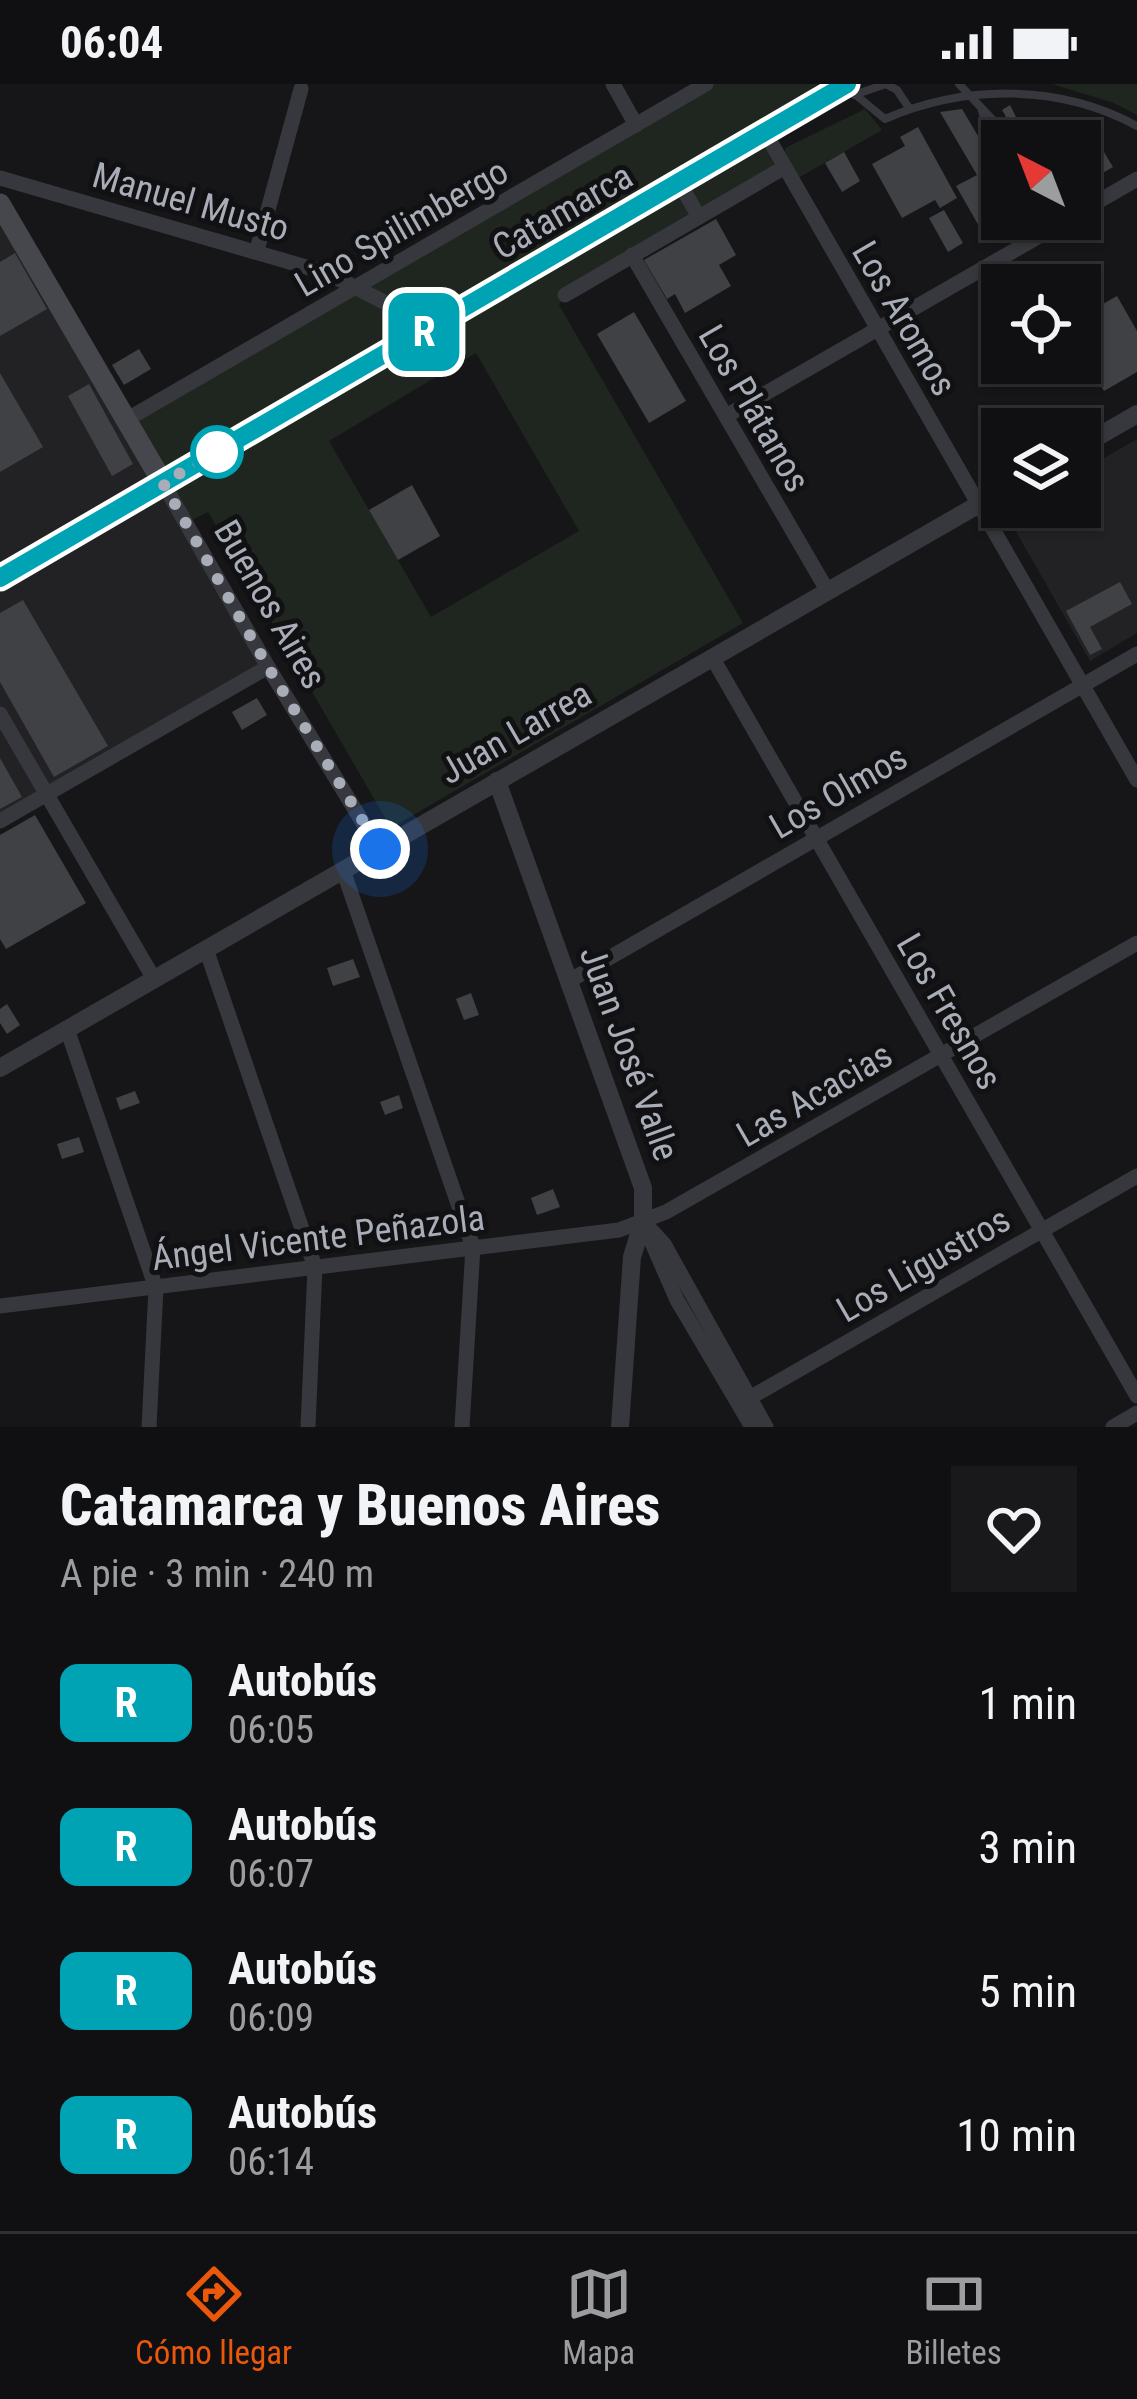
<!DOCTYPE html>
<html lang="es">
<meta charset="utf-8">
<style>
:root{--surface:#101012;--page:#19191b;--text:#f1f3f6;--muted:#9c9d9f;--line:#303032;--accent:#ea580c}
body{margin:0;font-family:"Roboto Condensed",sans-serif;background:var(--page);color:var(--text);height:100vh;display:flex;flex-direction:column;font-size:45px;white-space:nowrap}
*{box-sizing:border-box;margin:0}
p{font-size:39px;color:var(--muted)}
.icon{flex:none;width:66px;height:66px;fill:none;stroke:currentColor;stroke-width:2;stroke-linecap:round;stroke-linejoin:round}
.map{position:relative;height:1343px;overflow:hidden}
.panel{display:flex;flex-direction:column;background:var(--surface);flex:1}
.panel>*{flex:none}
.badge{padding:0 24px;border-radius:18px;font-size:42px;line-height:78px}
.needle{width:78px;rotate:318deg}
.tools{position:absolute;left:981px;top:36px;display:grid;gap:24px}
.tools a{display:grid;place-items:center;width:120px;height:120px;border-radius:0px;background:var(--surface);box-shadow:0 3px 9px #0004,0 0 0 3px var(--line);font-size:60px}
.you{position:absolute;width:60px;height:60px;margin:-30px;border:9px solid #fff;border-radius:50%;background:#1a73e8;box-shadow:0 0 0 18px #1a73e833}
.map>.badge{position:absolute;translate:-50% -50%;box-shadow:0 0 0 6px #fff}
.round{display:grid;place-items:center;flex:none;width:126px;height:126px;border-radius:0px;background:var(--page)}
.overview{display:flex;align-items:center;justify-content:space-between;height:204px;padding:0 60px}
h1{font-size:57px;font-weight:800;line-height:90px}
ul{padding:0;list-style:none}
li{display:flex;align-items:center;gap:36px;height:144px;padding:0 60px}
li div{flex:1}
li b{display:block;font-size:45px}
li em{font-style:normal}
li .badge{min-width:132px;font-weight:700;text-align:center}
.status{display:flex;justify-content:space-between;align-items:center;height:84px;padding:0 60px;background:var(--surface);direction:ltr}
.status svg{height:33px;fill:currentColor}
.tab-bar{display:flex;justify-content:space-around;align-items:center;height:168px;border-top:3px solid var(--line);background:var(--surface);font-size:33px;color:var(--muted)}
.tab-bar a{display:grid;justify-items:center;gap:6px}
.tab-bar .current{color:var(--accent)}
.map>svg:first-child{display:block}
.built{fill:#222225}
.green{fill:#1e261f;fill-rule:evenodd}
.building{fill:#404145}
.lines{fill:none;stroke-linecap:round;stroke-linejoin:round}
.service{stroke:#37383d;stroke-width:8}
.minor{stroke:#37383d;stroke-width:15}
.tertiary{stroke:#37383d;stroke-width:18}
.secondary{stroke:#45474d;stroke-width:21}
.primary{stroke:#53555c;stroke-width:24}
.line-casing{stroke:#fff;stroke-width:27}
.line{stroke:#00a3b4;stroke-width:18}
.walk{stroke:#a8adb8;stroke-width:12;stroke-dasharray:0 21.6}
.stop-dot{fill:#fff;stroke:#00a3b4;stroke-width:6}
.labels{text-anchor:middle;stroke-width:10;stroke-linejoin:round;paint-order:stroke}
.street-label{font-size:36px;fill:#a8adb8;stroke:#111113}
</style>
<div class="status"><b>06:04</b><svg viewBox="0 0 49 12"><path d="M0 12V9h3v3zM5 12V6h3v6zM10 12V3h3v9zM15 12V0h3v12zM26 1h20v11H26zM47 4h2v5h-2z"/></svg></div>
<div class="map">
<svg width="1137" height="1343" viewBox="0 0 1137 1343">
<rect width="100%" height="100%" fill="#161618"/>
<!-- built -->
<g class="built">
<path d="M0,120L268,583L0,737Z"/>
<path d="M1137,355V549L1090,577L1006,430L1019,423H1080V388Z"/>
</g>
<!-- green -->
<g class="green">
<path d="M706,0H847L766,50L785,83L565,211L559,221L743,539L391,744L208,428L186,439L126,336ZM476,269L579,447L431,533L329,357Z"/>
<path d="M1052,0H1137V31L1114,19Z"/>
<path d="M865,25L882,46L798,94L785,73V64Z"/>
</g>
<!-- building -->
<g class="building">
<path d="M1010,21L1028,57H1002V135H1023L987,156L956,102L977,91L940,28L962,25L984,62L1013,45L1002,26Z"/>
<path d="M918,43L957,114L940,124L935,116L902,134L872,80L905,62L900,53Z"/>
<path d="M1092,48L1113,83L1080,102V55Z"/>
<path d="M844,68L860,97L842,108L825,79Z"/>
<path d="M944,126L963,159L948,168L929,134Z"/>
<path d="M716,135L736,171L719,181L731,202L685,229L675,210L667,215L644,176Z"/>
<path d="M15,169L47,225L0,252V178Z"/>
<path d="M1117,212L1137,247V288L1104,307L1080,265V233Z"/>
<path d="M634,228L686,317L649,339L597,250Z"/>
<path d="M139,265L151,285L124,301L112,281Z"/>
<path d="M0,289L43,363L0,388Z"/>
<path d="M89,300L133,380L112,392L68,312Z"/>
<path d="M412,401L440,452L398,476L369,426Z"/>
<path d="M1120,498L1132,520L1090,543L1102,565L1090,571L1066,527Z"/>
<path d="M23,516L108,662L54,693L0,598V529Z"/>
<path d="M257,614L267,631L242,646L232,628Z"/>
<path d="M0,674L22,713L0,725Z"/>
<path d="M35,731L86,819L6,865L0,855V751Z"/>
<path d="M353,875L360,893L333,902L327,884Z"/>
<path d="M471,909L479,931L464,936L456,915Z"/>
<path d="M7,920L20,941L7,950L0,939V925Z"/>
<path d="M135,1007L140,1019L120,1026L116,1014Z"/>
<path d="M399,1011L403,1024L385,1031L380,1018Z"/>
<path d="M79,1053L84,1068L62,1075L57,1060Z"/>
<path d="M553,1105L560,1123L537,1131L531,1114Z"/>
</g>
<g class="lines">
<!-- service -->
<g class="service">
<path d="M886,0L897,6L909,24"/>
<path d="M959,0L1006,50"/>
<path d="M854,11L886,0"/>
<path d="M857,12L885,35C966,0 1060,0 1137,42"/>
<path d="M982,27L991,58"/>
<path d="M989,37L998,54"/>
</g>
<!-- minor -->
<g class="minor">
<path d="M613,0L636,41"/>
<path d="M766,50L1137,696"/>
<path d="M0,94L327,189L390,221L410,256"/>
<path d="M680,100L699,133"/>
<path d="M1080,128L1137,95"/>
<path d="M257,166L301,5"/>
<path d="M632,171L827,506"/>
<path d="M565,211L785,83"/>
<path d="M726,332L1069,135"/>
<path d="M126,336L706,0"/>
<path d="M163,399L268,583L379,765"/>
<path d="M712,573L1137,1312"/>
<path d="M0,630L154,895"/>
<path d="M0,737L268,583"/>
<path d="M343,786L473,1163L462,1343"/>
<path d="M206,865L315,1183L308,1343"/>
<path d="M569,897L1137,570"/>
<path d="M67,945L156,1204L149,1343"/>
<path d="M643,1137L664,1160L766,1343"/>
<path d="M646,1145L677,1216L752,1343"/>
<path d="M0,1222L619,1146L666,1128L1137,859"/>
<path d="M739,1320L1137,1092"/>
<path d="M1113,1343L1137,1329"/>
</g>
<!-- tertiary -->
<g class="tertiary">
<path d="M1080,363L1137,330"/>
<path d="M497,697L643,1104V1137L632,1173L620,1343"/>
<path d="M0,984L1002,407"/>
</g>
<!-- secondary -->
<path class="secondary" d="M0,120L163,399"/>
<!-- primary -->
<path class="primary" d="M0,493L847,0"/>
</g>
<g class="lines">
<!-- line casing -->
<g class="line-casing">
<path id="line" d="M0,494L847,0"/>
</g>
<!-- line -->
<use href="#line" class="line"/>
<!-- walk -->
<path class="walk" d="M217,368L163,399L268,583L380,765"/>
</g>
<!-- markers -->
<circle class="stop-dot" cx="217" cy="368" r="24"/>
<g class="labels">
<!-- street labels -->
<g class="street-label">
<text transform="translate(191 117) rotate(16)" y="13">Manuel Musto</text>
<text transform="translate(562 127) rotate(-30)" y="13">Catamarca</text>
<text transform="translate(401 143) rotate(-30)" y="13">Lino Spilimbergo</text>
<text transform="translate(905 234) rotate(60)" y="13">Los Aromos</text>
<text transform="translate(755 324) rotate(60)" y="13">Los Plátanos</text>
<text transform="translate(271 520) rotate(60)" y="13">Buenos Aires</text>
<text transform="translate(515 648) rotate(-30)" y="13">Juan Larrea</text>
<text transform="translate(838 707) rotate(-30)" y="13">Los Olmos</text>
<text transform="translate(950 927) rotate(60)" y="13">Los Fresnos</text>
<text transform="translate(630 969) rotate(70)" y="13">Juan José Valle</text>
<text transform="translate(814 1010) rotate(-30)" y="13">Las Acacias</text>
<text transform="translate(318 1153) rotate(-7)" y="13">Ángel Vicente Peñazola</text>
<text transform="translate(923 1180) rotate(-30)" y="13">Los Ligustros</text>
</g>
</g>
</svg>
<div class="tools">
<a><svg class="needle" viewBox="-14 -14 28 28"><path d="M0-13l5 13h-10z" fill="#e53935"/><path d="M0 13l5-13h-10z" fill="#9c9d9f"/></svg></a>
<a><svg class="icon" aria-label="locate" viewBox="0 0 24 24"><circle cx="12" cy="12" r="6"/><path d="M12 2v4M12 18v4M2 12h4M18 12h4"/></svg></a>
<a><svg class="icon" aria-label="layers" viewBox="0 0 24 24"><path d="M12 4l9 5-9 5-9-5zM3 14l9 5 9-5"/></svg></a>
</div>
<div class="you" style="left:380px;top:765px"></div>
<b class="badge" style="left:424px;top:248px;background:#00a3b4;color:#fff">R</b>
</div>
<section class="panel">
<div class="overview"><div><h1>Catamarca y Buenos Aires</h1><p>A pie · 3 min · 240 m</p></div><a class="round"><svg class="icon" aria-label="heart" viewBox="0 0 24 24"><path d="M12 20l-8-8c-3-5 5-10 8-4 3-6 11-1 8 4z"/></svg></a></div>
<ul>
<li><span class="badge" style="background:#00a3b4;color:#fff">R</span><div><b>Autobús</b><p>06:05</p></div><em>1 min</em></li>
<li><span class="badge" style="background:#00a3b4;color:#fff">R</span><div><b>Autobús</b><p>06:07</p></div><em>3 min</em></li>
<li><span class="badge" style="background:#00a3b4;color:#fff">R</span><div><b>Autobús</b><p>06:09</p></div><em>5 min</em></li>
<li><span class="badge" style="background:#00a3b4;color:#fff">R</span><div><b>Autobús</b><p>06:14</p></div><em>10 min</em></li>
</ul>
</section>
<nav class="tab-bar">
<a class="current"><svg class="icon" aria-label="directions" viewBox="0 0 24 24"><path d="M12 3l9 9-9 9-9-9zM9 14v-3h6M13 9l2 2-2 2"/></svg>Cómo llegar</a>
<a><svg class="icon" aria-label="map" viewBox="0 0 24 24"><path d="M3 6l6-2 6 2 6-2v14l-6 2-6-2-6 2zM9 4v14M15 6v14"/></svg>Mapa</a>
<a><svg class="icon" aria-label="tickets" viewBox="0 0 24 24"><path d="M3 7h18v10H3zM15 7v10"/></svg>Billetes</a>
</nav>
